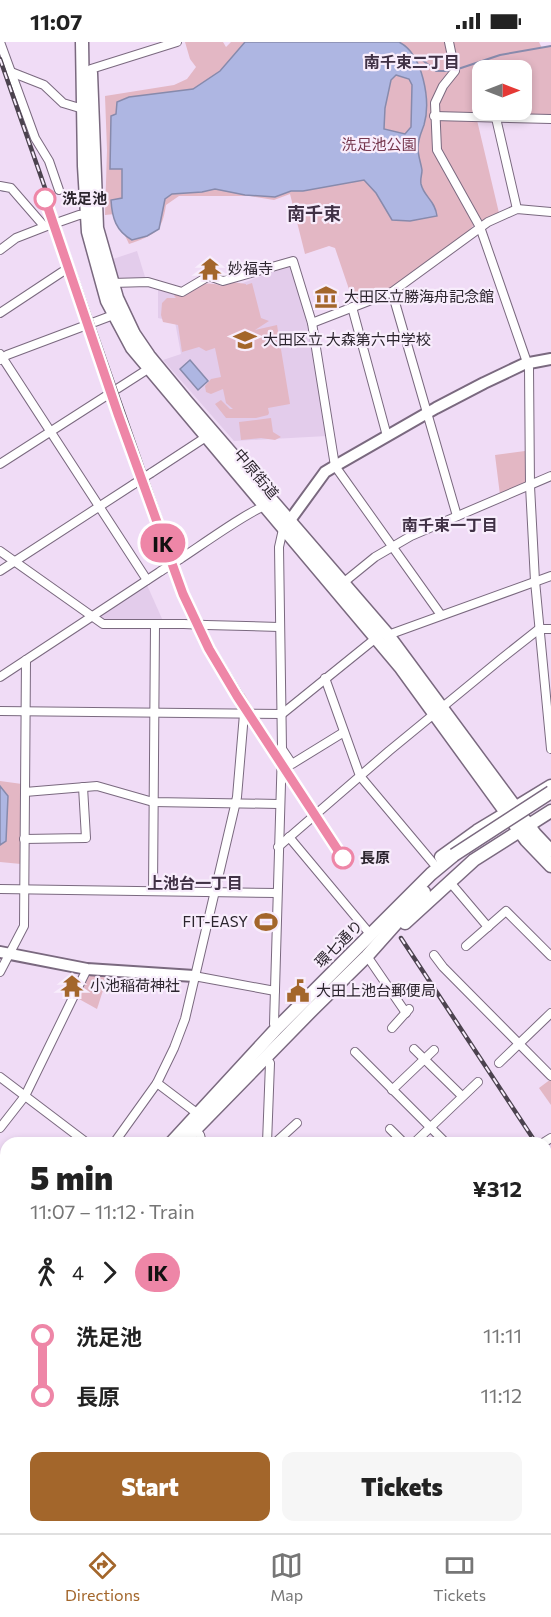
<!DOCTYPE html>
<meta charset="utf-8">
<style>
:root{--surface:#fff;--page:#f6f6f6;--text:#222;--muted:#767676;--line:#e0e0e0;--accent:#a3662b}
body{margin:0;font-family:Commissioner,"Noto Sans JP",sans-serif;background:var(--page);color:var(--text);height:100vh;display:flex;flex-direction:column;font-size:22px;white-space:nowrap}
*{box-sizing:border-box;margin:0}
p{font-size:20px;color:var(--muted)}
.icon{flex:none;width:33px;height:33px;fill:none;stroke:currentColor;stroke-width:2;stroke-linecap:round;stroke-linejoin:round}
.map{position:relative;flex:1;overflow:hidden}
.details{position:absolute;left:0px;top:1095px;width:552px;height:396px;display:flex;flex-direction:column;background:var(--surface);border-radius:18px 18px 0 0;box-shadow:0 3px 9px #0003}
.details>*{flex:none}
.badge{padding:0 12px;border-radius:20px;font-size:21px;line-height:39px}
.needle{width:39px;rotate:90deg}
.controls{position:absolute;left:472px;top:18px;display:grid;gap:12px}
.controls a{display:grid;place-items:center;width:60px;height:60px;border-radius:12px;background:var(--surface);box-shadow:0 3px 9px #0003;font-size:30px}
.map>.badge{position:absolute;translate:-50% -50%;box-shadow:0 0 0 3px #fff}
.legs{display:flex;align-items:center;gap:9px;height:66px;padding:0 30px;font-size:20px}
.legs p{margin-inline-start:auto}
.overview{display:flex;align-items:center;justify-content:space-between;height:102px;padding:0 30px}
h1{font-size:33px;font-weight:800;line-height:45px}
.primary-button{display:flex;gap:12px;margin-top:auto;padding:12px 30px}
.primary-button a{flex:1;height:69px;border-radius:12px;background:var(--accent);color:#fff;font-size:24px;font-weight:800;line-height:69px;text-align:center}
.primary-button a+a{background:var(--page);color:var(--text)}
ul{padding:0 30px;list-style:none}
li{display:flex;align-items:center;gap:21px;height:60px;font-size:22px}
li i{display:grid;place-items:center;width:9px;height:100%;margin:0 8px;background:currentColor}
li i::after{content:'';width:15px;height:15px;margin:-8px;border:4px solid;border-radius:50%;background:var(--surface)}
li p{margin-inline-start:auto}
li:first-child i{background:linear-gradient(#0000 50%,currentColor 0)}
li:last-child i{background:linear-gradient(currentColor 50%,#0000 0)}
.status{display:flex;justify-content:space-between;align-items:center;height:42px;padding:0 30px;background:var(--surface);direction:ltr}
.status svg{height:16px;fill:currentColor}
.tab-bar{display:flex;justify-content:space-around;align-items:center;height:84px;border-top:2px solid var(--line);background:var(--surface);font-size:16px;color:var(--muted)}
.tab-bar a{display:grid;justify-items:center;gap:3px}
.tab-bar .current{color:var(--accent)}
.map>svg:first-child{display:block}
.built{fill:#e3cceb}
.green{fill:#e3b7c4;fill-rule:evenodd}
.water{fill:#aeb6e2;stroke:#878aac;stroke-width:1.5;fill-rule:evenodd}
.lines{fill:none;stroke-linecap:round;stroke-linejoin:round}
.stream{stroke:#878aac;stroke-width:2}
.street-casing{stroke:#7a697f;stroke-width:10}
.secondary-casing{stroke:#7a697f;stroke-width:14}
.primary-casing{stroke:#7a697f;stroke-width:15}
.street{stroke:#fff;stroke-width:8}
.secondary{stroke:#fff;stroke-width:10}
.primary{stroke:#fff;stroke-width:12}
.rail-casing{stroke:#4c434f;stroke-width:4.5}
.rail{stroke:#f8edfc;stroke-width:2;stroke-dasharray:7;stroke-linecap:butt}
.street-bridge-casing{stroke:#7a697f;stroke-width:10;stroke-linecap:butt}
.primary-bridge-casing{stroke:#7a697f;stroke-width:15;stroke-linecap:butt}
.street-bridge{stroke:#fff;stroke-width:8}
.primary-bridge{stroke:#fff;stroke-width:12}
.line-1-casing{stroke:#fff;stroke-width:14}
.line-1{stroke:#ee86a7;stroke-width:9}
.stop-1-dot{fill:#fff;stroke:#ee86a7;stroke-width:3}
.labels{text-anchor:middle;stroke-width:4.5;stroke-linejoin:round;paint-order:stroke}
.park-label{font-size:15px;fill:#76374e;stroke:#f8edfc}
.stop-label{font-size:15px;font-weight:bold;fill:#2c252e;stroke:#f8edfc;text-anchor:start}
.poi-label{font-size:15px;fill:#2c252e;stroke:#f8edfc;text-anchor:start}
.street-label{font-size:15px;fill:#2c252e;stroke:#f8edfc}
.neighbourhood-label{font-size:16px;font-weight:bold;fill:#403145;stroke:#f8edfc}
.quarter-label{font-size:18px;font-weight:bold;fill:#403145;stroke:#f8edfc}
</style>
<div class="status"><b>11:07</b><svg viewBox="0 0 49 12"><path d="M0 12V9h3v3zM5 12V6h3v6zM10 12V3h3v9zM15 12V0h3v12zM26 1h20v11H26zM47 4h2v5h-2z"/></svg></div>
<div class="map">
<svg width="551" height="1491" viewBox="0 0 551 1491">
<rect width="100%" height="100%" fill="#f0dcf6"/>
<!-- built -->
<g class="built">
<path d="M137,209L146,238L119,237L113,217Z"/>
<path d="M292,222L310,283L327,394L234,399L163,318L181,312L175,280L158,276V247L222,249Z"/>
<path d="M147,543L163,579L103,578L98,575Z"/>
</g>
<!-- green -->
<g class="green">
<path d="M185,0H223L226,5L231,0H539L542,6L551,3V74H476L499,171L475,182L451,207L448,204L390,246L353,259L335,206L329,204L305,212L290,152L274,158L250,154H179L166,163C162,191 154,193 129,202L115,172L105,173L107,108L105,54L174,43L187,37L196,25L190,17ZM483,28H522V68H483Z"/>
<path d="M232,240L246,242V243L252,241L261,276L269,279L255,288L277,283L290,362L268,366L269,371L268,373L256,376H226L215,362L221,358L230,367H233L226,361L223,347L211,352L206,350L205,344L211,337L221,335L215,306L206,309L199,305L182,310L178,283L163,280L161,273L162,261L167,256H176L174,254C184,244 207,238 221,244Z"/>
<path d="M271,376L273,390L281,395L275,398L261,396L241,398L239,380Z"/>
<path d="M525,409L526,441L500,453L495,413Z"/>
<path d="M244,651L254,668H240L234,658Z"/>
<path d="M0,739L22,742L21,822L0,820Z"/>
<path d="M93,933L107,936L97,967L79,957L88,935Z"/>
<path d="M551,1037V1063L539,1046Z"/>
</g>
<!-- water -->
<g class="water">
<path d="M245,0H399C423,12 431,59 424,83C421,91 418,97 418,106C418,114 421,121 422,128C422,133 420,137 421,142C424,155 435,158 437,174L410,179L392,178L376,151L364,138L303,149H291L275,155L245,153L215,147L202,150L172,152L165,157L159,187L147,194L132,198C116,189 112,176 111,158L122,156V127H110L111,74L116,72L117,60L129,55L193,47L220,29ZM396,33L409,37L412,43L411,85L405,92L384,87L385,66L391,38Z"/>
<path d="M190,318L208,339L198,348L180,327Z"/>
<path d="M0,744L8,754L6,799L0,803Z"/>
</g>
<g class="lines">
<!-- stream -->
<g class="stream">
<path d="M415,16H420L436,29H453"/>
<path d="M458,27L500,13L551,4"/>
<path d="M0,148L6,149"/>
</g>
<!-- street casing -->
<g class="street-casing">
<g id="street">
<path d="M0,0L35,96L49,119L59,148"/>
<path d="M449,0L455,29L443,44L435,61L437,108L480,185L529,326L530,444L535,539L551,707"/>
<path d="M91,27L177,0"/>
<path d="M11,30L44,43L63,61L83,67"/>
<path d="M434,74L551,77"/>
<path d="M496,76L517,167"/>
<path d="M0,144L11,146L44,184"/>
<path d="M59,180L79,173L89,172"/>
<path d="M0,208L16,196L52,182"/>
<path d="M112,241L148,240L182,250L209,234L223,239L293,219L312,281L335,424L441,573"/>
<path d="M392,250L457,474"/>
<path d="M352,265L387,394"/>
<path d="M0,271L62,230"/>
<path d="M312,281L392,250L488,180L517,167L551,170"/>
<path d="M0,312L147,538"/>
<path d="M0,318L7,313L116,272"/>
<path d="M0,422L148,327"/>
<path d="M151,431L206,395"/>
<path d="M0,509L103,582H184"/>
<path d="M180,517C196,507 255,464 269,463"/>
<path d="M0,529L134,442"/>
<path d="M343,541L375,515L411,494L551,434"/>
<path d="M206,583L279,585"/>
<path d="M388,593L551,534"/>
<path d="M0,635L161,529"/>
<path d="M325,636L360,734L433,821"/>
<path d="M0,669L282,672L376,596"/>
<path d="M282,707L292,722L344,690"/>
<path d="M25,750L97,744L153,760L279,762"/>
<path d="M289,795L370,892"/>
<path d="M24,797L86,796L83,745"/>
<path d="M278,805L389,709L501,617L539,587H551"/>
<path d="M449,839L488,885"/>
<path d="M0,847L277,851"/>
<path d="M153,849L155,583"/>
<path d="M466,904L506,869L551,914"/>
<path d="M434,913L443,925L551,1034"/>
<path d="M367,914L406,971"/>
<path d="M0,930L24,884L26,618"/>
<path d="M194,934L275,949"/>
<path d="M277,986L274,982L282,707L279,505L283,487"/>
<path d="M392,986L409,967"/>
<path d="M414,1007L462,1054"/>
<path d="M355,1010L446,1101"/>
<path d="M266,1016L270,1021L267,1101"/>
<path d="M499,1021L551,971"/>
<path d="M0,1035L87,1101"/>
<path d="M157,1041L198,1072"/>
<path d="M392,1048L434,1008"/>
<path d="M0,1086L25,1054L87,927"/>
<path d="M390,1087L404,1101"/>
<path d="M196,1088L200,1093L202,1101"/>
<path d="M114,1101L157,1041L174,1006L185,977L237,755L244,672"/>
<path d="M275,1101L297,1081"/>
<path d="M414,1101L478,1040"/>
<path d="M543,1101L551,1096"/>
<path d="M0,1147L6,1151"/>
<path d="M546,1179L551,1187"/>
<path d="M0,1254L6,1259"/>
<path d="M0,1269L6,1262"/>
<path d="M546,1302L551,1303"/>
<path d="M546,1389L551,1390"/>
<path d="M0,1465L6,1466"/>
<path d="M189,1485L201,1491"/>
<path d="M447,1485L482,1491"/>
<path d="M3,1491L6,1485"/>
<path d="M128,1491L130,1485"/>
<path d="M397,1491L400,1485"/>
</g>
</g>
<!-- secondary casing -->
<g class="secondary-casing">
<g id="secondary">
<path d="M285,485L325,430L335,424L436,366L484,341L524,322L551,317"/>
<path d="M0,910L87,927L194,934"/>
<path d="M233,1491L234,1485"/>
</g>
</g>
<!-- primary casing -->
<g class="primary-casing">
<g id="primary">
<path d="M82,0L84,124L88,190L107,259L132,306L401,626L526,798L551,824"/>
<path d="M91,31L97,186L117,256L134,292L149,314L187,360L388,593L535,792L551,809"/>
<path d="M441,815L477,789L551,744"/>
<path d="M405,881L474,818L551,769"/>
<path d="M171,1101L277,986L431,832L454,813"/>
<path d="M182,1101L312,968L367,914L424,850"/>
<path d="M0,1373L6,1362"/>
<path d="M0,1395L6,1384"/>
</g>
</g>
<!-- street -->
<use href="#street" class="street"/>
<!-- secondary -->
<use href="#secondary" class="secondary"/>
<!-- primary -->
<use href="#primary" class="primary"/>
<!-- rail casing -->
<g class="rail-casing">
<g id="rail">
<path d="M0,17L184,545L213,606L241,652"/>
<path d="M401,896L536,1101"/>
<path d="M546,1124L551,1131"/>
</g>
</g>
<!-- rail -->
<use href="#rail" class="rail"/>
<!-- street-bridge casing -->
<g class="street-bridge-casing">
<g id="street-bridge">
<path d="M134,442L151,431"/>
<path d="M161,529L180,517"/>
<path d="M184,582L206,583"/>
</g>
</g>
<!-- primary-bridge casing -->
<g class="primary-bridge-casing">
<path id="primary-bridge" d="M454,813L551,750"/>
</g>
<!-- street-bridge -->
<use href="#street-bridge" class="street-bridge"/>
<!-- primary-bridge -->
<use href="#primary-bridge" class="primary-bridge"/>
</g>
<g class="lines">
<!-- line-1 casing -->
<g class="line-1-casing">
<path id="line-1" d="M45,157L118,372L183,552L209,607L237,654L343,816"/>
</g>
<!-- line-1 -->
<use href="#line-1" class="line-1"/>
</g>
<!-- icons -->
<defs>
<g id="temple-bare" transform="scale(1.8)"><path d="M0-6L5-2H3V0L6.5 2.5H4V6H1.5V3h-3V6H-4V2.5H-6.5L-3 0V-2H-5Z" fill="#a3662b" stroke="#f8edfc" stroke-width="2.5" paint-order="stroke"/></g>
<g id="museum-bare" transform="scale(1.8)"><path d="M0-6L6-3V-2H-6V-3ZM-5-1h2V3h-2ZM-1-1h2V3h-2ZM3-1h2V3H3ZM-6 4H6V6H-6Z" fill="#a3662b" stroke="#f8edfc" stroke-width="2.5" paint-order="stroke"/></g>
<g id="school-bare" transform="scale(1.8)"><path d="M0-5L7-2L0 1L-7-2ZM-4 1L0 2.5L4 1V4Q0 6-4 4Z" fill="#a3662b" stroke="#f8edfc" stroke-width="2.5" paint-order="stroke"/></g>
<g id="stadium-bare" transform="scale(1.8)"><path d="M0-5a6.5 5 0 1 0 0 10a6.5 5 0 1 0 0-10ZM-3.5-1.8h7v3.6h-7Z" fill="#a3662b" stroke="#f8edfc" stroke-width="2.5" paint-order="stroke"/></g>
<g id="civic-bare" transform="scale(1.8)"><path d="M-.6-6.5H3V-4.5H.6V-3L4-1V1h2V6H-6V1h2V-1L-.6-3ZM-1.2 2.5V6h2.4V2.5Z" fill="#a3662b" stroke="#f8edfc" stroke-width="2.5" paint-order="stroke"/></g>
</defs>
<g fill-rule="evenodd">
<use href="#temple-bare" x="210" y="227"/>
<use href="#museum-bare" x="326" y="255"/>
<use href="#school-bare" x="245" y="298"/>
<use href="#stadium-bare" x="266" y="880"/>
<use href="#temple-bare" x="72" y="944"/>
<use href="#civic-bare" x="298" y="949"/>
</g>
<!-- markers -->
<g class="stop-1-dot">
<circle cx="45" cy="157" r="10"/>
<circle cx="343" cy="816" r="10"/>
</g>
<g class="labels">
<!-- park labels -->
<g class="park-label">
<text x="379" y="108">洗足池公園</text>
</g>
<!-- stop labels -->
<g class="stop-label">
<text x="62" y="162">洗足池</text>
<text x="360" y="821">長原</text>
</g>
<!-- poi labels -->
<g class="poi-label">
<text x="228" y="232">妙福寺</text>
<text x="344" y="260">大田区立勝海舟記念館</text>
<text x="263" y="303">大田区立 大森第六中学校</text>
<text x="248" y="885" text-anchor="end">FIT-EASY</text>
<text x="90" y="949">小池稲荷神社</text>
<text x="316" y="954">大田上池台郵便局</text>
</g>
<!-- street labels -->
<g class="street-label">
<text transform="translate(256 432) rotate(50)" y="5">中原街道</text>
<text transform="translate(339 902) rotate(-45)" y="5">環七通り</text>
</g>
<!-- neighbourhood labels -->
<g class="neighbourhood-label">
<text x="412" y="26">南千束二丁目</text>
<text x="450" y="489">南千束一丁目</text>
<text x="195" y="847">上池台一丁目</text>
</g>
<!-- quarter labels -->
<g class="quarter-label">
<text x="314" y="178">南千束</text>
</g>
</g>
</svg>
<div class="controls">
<a><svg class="needle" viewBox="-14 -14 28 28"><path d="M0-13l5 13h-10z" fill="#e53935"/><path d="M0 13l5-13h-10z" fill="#767676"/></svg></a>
</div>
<b class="badge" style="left:163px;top:501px;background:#ee86a7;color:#111">IK</b>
<section class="details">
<div class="overview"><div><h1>5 min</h1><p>11:07 – 11:12 · Train</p></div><b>¥312</b></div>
<div class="legs"><svg class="icon" aria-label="walk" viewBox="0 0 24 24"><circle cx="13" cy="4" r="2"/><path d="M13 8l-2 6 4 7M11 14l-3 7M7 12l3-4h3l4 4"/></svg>4<svg class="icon" aria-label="forward" viewBox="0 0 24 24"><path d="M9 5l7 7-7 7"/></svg><b class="badge" style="background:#ee86a7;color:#111">IK</b></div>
<ul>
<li><i style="color:#ee86a7"></i><b>洗足池</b><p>11:11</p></li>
<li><i style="color:#ee86a7"></i><b>長原</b><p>11:12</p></li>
</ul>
<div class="primary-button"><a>Start</a><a>Tickets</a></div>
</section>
</div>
<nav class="tab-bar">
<a class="current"><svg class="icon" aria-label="directions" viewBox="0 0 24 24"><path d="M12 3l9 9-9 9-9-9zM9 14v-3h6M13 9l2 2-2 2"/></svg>Directions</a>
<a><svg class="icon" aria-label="map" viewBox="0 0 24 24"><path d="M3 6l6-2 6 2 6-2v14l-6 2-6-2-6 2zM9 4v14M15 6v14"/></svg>Map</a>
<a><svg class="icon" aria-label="tickets" viewBox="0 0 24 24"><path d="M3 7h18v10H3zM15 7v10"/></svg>Tickets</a>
</nav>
